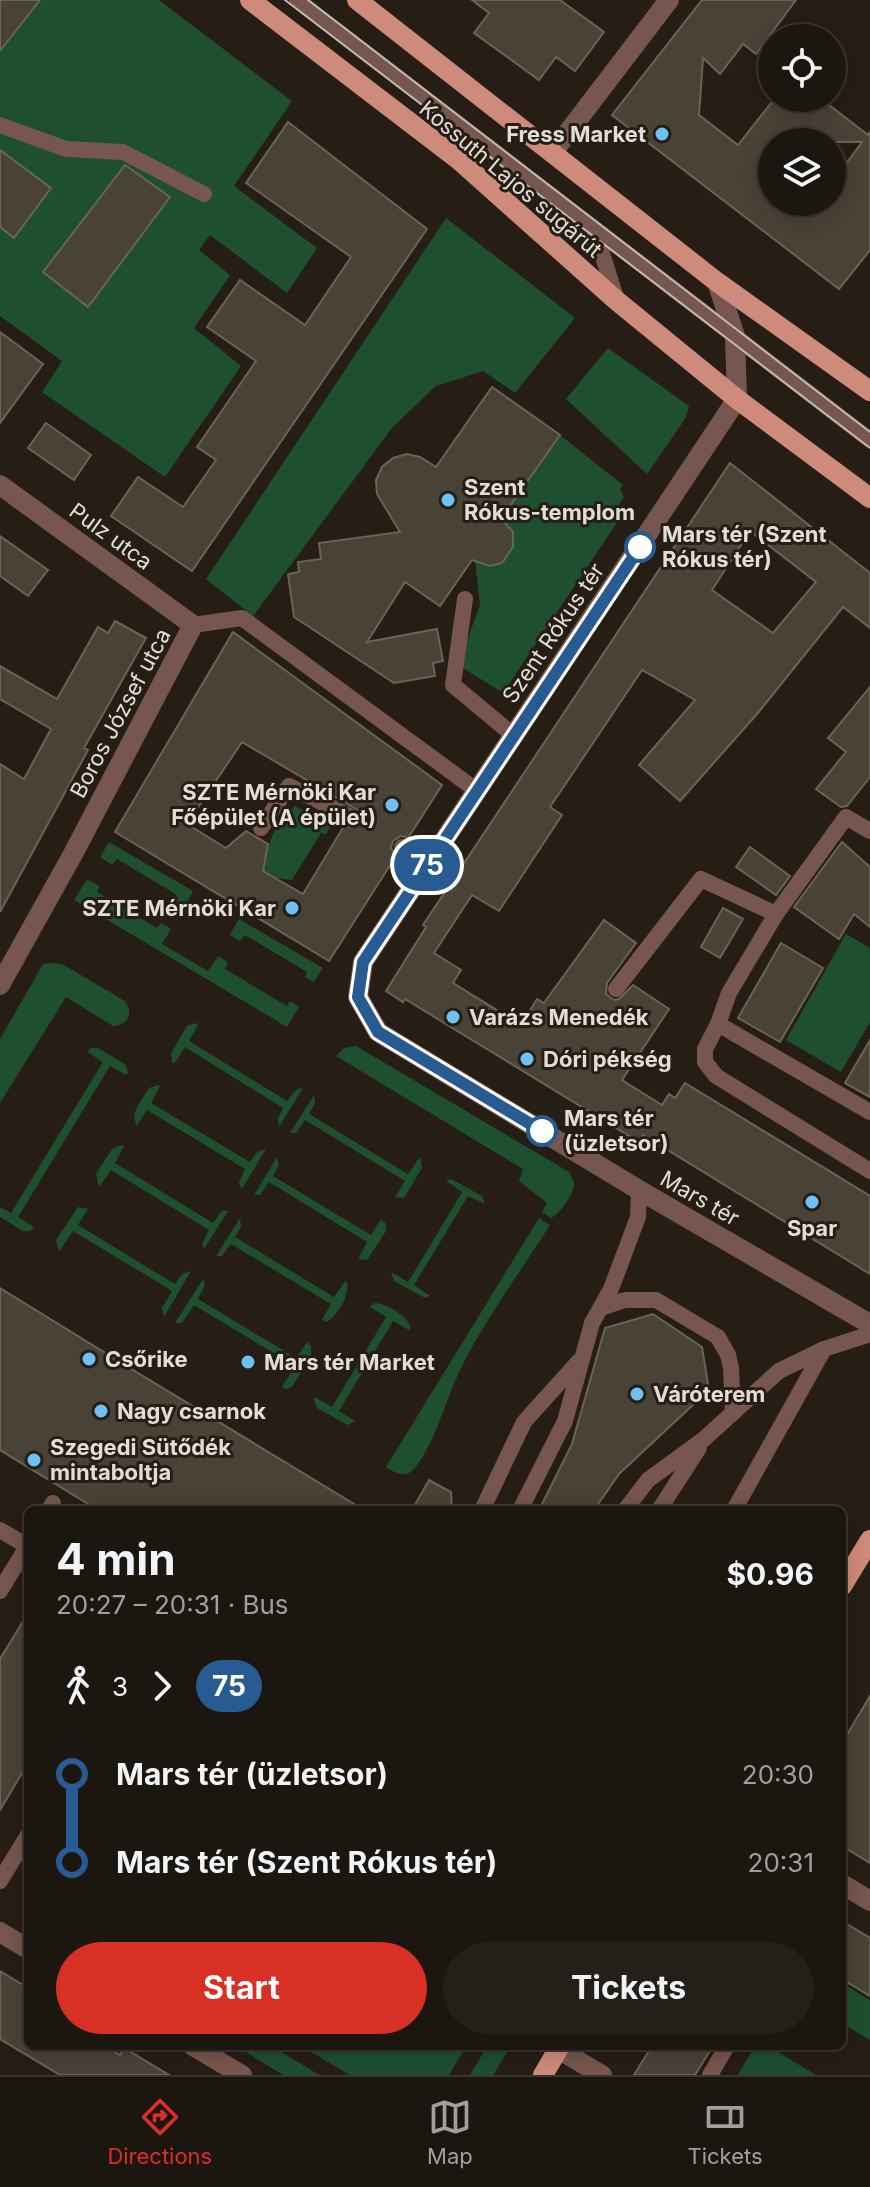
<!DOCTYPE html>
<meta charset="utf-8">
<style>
:root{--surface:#1c1610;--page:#251f19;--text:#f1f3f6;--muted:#a09f9f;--line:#3a3530;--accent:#d93025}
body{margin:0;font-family:Inter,sans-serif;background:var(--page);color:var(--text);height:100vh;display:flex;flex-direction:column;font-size:30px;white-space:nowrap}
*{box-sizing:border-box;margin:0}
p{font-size:26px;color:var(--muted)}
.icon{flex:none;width:44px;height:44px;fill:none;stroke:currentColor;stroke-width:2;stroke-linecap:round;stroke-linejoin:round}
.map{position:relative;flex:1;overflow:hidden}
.drawer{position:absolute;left:24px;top:1506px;width:822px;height:544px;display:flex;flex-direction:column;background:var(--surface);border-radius:12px;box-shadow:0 4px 20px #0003,0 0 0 2px var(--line)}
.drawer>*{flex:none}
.badge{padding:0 16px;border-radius:26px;font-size:28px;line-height:52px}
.controls{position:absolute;left:758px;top:24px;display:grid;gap:16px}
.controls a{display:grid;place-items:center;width:88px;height:88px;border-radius:50%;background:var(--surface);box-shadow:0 4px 20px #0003,0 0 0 2px var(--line);font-size:40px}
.map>.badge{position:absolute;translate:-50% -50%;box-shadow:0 0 0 4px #fff}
.legs{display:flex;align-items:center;gap:12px;height:88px;padding:0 32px;font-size:26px}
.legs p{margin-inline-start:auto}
.head{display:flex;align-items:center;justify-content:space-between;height:136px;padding:0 32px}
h1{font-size:44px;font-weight:700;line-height:60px}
.button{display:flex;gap:16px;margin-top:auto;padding:16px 32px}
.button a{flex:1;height:92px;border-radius:48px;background:var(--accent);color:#fff;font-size:32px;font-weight:700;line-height:92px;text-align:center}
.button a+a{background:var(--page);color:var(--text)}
ul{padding:0 32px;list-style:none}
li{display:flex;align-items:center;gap:28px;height:88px;font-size:30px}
li i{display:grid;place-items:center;width:12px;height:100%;margin:0 10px;background:currentColor}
li i::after{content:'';width:20px;height:20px;margin:-10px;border:6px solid;border-radius:50%;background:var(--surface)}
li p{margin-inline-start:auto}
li:first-child i{background:linear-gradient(#0000 50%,currentColor 0)}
li:last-child i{background:linear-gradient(currentColor 50%,#0000 0)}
.menu{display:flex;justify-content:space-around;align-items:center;height:112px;border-top:2px solid var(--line);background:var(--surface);font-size:22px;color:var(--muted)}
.menu a{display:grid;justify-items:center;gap:4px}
.menu .active{color:var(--accent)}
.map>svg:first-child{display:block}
.green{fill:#1d4f30}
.building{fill:#494237;stroke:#6a6357;stroke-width:2;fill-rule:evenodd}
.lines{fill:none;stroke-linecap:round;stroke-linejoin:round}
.service{stroke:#76564e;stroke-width:16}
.minor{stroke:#76564e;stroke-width:20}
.primary{stroke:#ce8a7a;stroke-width:20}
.tram{stroke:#c0bab3;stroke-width:2}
.line-1-casing{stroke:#fff;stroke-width:18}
.line-1{stroke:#275b91;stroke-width:12}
.poi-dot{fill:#6dc2f3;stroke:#261e15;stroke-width:3}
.stop-1-dot{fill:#fff;stroke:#275b91;stroke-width:4}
.labels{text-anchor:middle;stroke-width:6;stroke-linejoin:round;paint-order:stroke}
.poi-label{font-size:22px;font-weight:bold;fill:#e3ddd7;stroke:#261e15;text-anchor:start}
.street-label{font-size:22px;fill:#e3ddd7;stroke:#261e15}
.stop-label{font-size:22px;font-weight:bold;fill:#e3ddd7;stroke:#261e15;text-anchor:start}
</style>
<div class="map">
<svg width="870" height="2075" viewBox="0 0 870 2075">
<rect width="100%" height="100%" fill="#261e15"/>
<!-- green -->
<g class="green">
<path d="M0,0H159L292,101L234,186L317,248L287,293L210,235L199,250L230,275L194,328L241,366L165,477L42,392L62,361L0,316Z"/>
<path d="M446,218L575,318L515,393L483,371L436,386L392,428L253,616L206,579Z"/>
<path d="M608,348L689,406L685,419L647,474L566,399Z"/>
<path d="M560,435L623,485L620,489L624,497L619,505L626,509L503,693L458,665L480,605L475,560C501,570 514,560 513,532L501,519Z"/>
<path d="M295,806L321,820L325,812L336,818L326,834L321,833L292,880L277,878L263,871C269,842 272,825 295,806Z"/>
<path d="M109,842L193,891L184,907L174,901L177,895L117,859L112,865L100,857Z"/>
<path d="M87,879L100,886L97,892L157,928L161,923L171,929L162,944L208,971L218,956L228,962L225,969L287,1006L290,1001L299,1007L287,1027L74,900Z"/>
<path d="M239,919L323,968L314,982L305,977L307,972L245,935L240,941L230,935Z"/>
<path d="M846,934L870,948V1022L841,1072L786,1040Z"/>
<path d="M52,963L62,964L125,1001C134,1014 128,1025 113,1026L66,997L0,1103V1039L43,964Z"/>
<path d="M196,1023L198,1025L189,1041L287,1101L297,1089L303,1088L279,1127L278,1118L283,1108L185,1047L174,1064L172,1062L171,1053L187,1026Z"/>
<path d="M356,1046L569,1172C571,1176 574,1180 574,1184C573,1195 560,1214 551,1218L542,1212L547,1203L519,1181L523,1169L336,1056L344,1048Z"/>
<path d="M91,1048H98L125,1064L128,1073L126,1075L110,1066L18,1217L34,1227L30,1231H23L0,1217V1207L11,1213L103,1062L87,1052Z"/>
<path d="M158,1085L160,1086L151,1103L250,1162L257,1152L266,1149L242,1189L239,1183L245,1169L147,1110L137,1125C128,1114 143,1099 149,1088Z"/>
<path d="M314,1095L315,1103L309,1114L408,1174L419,1158L421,1160L422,1168L404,1198L395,1197L405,1181L305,1120L296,1133H290Z"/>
<path d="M121,1145L124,1146L115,1163L213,1223L222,1211H228L204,1249L202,1244L209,1230L111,1170L100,1186L98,1184L96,1174L112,1149Z"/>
<path d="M277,1157L279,1165L273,1176L371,1235L381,1219L386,1224V1231L367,1260L358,1259L367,1242L269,1182L260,1195H254Z"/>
<path d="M451,1179L482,1196L485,1204L468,1196L414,1285L430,1296L425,1298L394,1281L391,1272L408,1282L462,1192L446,1181Z"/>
<path d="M78,1207L88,1209L78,1225L175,1284L182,1274L191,1271L164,1317L162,1308L172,1291L73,1231L59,1252L56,1240Z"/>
<path d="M240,1218L241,1227L235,1237L334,1297L345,1281L347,1283C350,1294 338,1316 327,1322L322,1320L331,1304L231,1244L222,1256H216Z"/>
<path d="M539,1218L550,1225C520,1272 485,1320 460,1370C446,1399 434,1447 413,1470C404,1479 394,1472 386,1467Z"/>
<path d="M203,1279L205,1285L198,1299L296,1358L307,1342L311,1346V1356L292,1387L287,1389L282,1387L295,1366L194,1305L182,1323H175Z"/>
<path d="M374,1303C386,1303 408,1316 411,1328L409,1330L393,1321L339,1411L355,1421L348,1425L317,1408L314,1400L315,1397L332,1407L386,1317L370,1307Z"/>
<path d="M842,1983L870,2000V2040L842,2023Z"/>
<path d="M236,2046H272L319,2075H283Z"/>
<path d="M301,2046H466L449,2075H350Z"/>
<path d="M487,2046H511L493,2075H470Z"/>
<path d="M755,2046H768L816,2075H738Z"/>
</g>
<!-- building -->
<g class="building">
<path d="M0,0H40L0,51Z"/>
<path d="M472,0H560L604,32L575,71L556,57L539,80L474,33L489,13Z"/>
<path d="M702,0H796L756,54L743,44L720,74L703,58L699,115L738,145L775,98H820L868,135L870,132V250L839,289L612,115ZM772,142H862L832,183V202H772Z"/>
<path d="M288,122L427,229L192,571L111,516L138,477L183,507L216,460L197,447L256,361L207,327L240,280L305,325L351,257L246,183Z"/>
<path d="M0,150L51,188L14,238L0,227Z"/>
<path d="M125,165L170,197L88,307L43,272Z"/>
<path d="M0,332L43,364L0,423Z"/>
<path d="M492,387L560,435L501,519L513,532V547L502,563L490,566L472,560L440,606L405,582L367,642L437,629L443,661L433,663L435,676L394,683L294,617L288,574L299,572L298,562L321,559L319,543L400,532L377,494L376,480L382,467L393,458L407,454L420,457L436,467Z"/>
<path d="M46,423L91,455L74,480L28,448Z"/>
<path d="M730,463L870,573V628L843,607L757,714L680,801L639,765L695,700L642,670L550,807L562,815L499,911L472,895L434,953L461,970L453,983L521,1025L537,999L544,1003L604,920L636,943L607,983L606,994L614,1000L619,999L633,985L669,1009L622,1080L662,1105L669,1094L675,1098L685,1083L870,1196V1274L643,1135L639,1142L405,999L403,1002L386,991L426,927L423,925ZM750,531L816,582L773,633L712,590Z"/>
<path d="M0,536L48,570L28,596L0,576Z"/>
<path d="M115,621L146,638L84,748L88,750L0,912V764L24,779L51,729L0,699V666L57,699L98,627L108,633Z"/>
<path d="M233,632L442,785L408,838L401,836L393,841L391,848L396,856L329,961L115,832ZM242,742L359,811L358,822L350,827L344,826L303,894L263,871L268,844L246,831L226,848L187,824Z"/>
<path d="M870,687V777L847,806L841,807L816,789L846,752L828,738Z"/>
<path d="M842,842L870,867V927L854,914L839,939L794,907Z"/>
<path d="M750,847L790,876L776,895L736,867Z"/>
<path d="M723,908L743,919L720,958L701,947Z"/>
<path d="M781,943L823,968L780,1042L738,1018Z"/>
<path d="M870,1040V1097L845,1083Z"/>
<path d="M0,1288L138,1373L364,1510H98L0,1450Z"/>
<path d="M653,1314L702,1347L709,1390L619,1474L594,1510H539L572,1444L605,1328Z"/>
<path d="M429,1480L451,1492L452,1510H412Z"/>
<path d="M28,1613V1763L0,1810V1659Z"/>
<path d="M870,1696V1863L842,1846V1743Z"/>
<path d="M842,1921L870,1938V1996L842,1979Z"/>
<path d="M0,1971L28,1988V2046H105L120,2055L124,2048L169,2075H60L0,2039Z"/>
<path d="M652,2046H713L695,2075H634Z"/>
</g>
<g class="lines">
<!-- service -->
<g class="service">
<path d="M297,0L870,440"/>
<path d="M0,125L66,149L123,152L204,194"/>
<path d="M594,228L617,301"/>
<path d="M465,599L453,685L513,735"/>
<path d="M193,625L242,618L476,790"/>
<path d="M261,828L289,786L349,816"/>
<path d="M870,831L846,817L776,914L729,993L718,1024L705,1049V1062L716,1076L870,1171"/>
<path d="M402,847L429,862"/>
<path d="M616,989L701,879L776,914"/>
<path d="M718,1024L870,1112"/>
<path d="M601,1308L625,1300H656L718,1337L728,1355L731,1368L733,1413"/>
<path d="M49,1510L53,1503"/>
<path d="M482,1510L524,1422L578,1362"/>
<path d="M520,1510L565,1421L592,1323L611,1289L638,1217L639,1190"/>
<path d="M625,1510L648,1480L704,1439L779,1371L824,1349L870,1334"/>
<path d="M659,1510L699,1448"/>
<path d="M734,1510L824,1349"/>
<path d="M0,1530L27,1546"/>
<path d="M0,1591L28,1545"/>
<path d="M0,1881L28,1835"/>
<path d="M710,2075L727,2046"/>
</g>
<!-- minor -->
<g class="minor">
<path d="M553,152L669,0"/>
<path d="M717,282L735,336L737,399L363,962L358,997L378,1032L639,1190L870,1324"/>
<path d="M0,485L193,625L73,854L0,985"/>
<path d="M842,1884L870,1901"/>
<path d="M0,1932L28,1949"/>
<path d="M193,2046L242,2075"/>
<path d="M558,2049L602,2075"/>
</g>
<!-- primary -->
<g class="primary">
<path d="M250,0L459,160L617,301L737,399L870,498"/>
<path d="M357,0L717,282L870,391"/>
<path d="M842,1586L870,1540"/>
<path d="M543,2075L560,2046"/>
</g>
<!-- tram -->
<g class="tram">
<path d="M285,0L870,448"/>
<path d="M308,0L870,432"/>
</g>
</g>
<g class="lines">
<!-- line-1 casing -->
<g class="line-1-casing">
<path id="line-1" d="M542,1131L378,1032L358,997L363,962L640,547"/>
</g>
<!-- line-1 -->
<use href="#line-1" class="line-1"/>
</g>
<!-- markers -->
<g class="poi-dot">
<circle cx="662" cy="134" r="8"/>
<circle cx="448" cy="500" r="8"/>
<circle cx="392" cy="805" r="8"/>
<circle cx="292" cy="908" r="8"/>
<circle cx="453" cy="1017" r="8"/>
<circle cx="527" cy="1059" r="8"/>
<circle cx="812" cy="1202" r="8"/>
<circle cx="89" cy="1359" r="8"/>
<circle cx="248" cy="1362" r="8"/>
<circle cx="637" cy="1394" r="8"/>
<circle cx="101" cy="1411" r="8"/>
<circle cx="34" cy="1460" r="8"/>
</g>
<g class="stop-1-dot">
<circle cx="640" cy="547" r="14"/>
<circle cx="542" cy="1131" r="14"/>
</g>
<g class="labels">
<!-- poi labels -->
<g class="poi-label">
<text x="646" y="142" text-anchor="end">Fress Market</text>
<text x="464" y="495">Szent<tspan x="464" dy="25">Rókus-templom</tspan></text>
<text x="376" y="800" text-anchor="end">SZTE Mérnöki Kar<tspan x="376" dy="25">Főépület (A épület)</tspan></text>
<text x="276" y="916" text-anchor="end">SZTE Mérnöki Kar</text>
<text x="469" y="1025">Varázs Menedék</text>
<text x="543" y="1067">Dóri pékség</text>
<text x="812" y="1236" text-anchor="middle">Spar</text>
<text x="105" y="1367">Csőrike</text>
<text x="264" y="1370">Mars tér Market</text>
<text x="653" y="1402">Váróterem</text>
<text x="117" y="1419">Nagy csarnok</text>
<text x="50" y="1455">Szegedi Sütődék<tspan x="50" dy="25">mintaboltja</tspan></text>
</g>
<!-- street labels -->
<g class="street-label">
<text transform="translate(511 179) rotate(40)" y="8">Kossuth Lajos sugárút</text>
<text transform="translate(111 536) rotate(36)" y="8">Pulz utca</text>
<text transform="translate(553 633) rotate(-56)" y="8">Szent Rókus tér</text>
<text transform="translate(120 713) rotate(-62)" y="8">Boros József utca</text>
<text transform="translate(700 1198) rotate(30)" y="8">Mars tér</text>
</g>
<!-- stop labels -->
<g class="stop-label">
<text x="662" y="542">Mars tér (Szent<tspan x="662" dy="25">Rókus tér)</tspan></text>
<text x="564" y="1126">Mars tér<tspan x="564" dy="25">(üzletsor)</tspan></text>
</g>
</g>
</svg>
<div class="controls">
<a><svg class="icon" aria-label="locate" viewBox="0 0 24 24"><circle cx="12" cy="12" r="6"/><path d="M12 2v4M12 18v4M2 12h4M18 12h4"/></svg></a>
<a><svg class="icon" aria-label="layers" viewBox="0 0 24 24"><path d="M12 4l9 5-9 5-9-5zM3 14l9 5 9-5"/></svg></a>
</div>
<b class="badge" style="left:427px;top:865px;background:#275b91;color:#fff">75</b>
<section class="drawer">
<div class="head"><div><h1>4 min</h1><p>20:27 – 20:31 · Bus</p></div><b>$0.96</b></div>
<div class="legs"><svg class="icon" aria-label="walk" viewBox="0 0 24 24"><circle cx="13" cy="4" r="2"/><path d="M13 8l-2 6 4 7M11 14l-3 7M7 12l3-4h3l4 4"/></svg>3<svg class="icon" aria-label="forward" viewBox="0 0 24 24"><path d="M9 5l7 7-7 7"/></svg><b class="badge" style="background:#275b91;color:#fff">75</b></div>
<ul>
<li><i style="color:#275b91"></i><b>Mars tér (üzletsor)</b><p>20:30</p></li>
<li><i style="color:#275b91"></i><b>Mars tér (Szent Rókus tér)</b><p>20:31</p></li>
</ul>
<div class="button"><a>Start</a><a>Tickets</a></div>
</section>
</div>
<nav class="menu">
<a class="active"><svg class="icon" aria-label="directions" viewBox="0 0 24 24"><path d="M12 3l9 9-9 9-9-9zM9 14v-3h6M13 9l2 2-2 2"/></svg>Directions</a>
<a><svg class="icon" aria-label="map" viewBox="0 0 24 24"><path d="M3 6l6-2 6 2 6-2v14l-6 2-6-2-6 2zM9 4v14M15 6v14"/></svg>Map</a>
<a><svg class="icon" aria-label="tickets" viewBox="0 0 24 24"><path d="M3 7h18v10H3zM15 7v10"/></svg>Tickets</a>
</nav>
